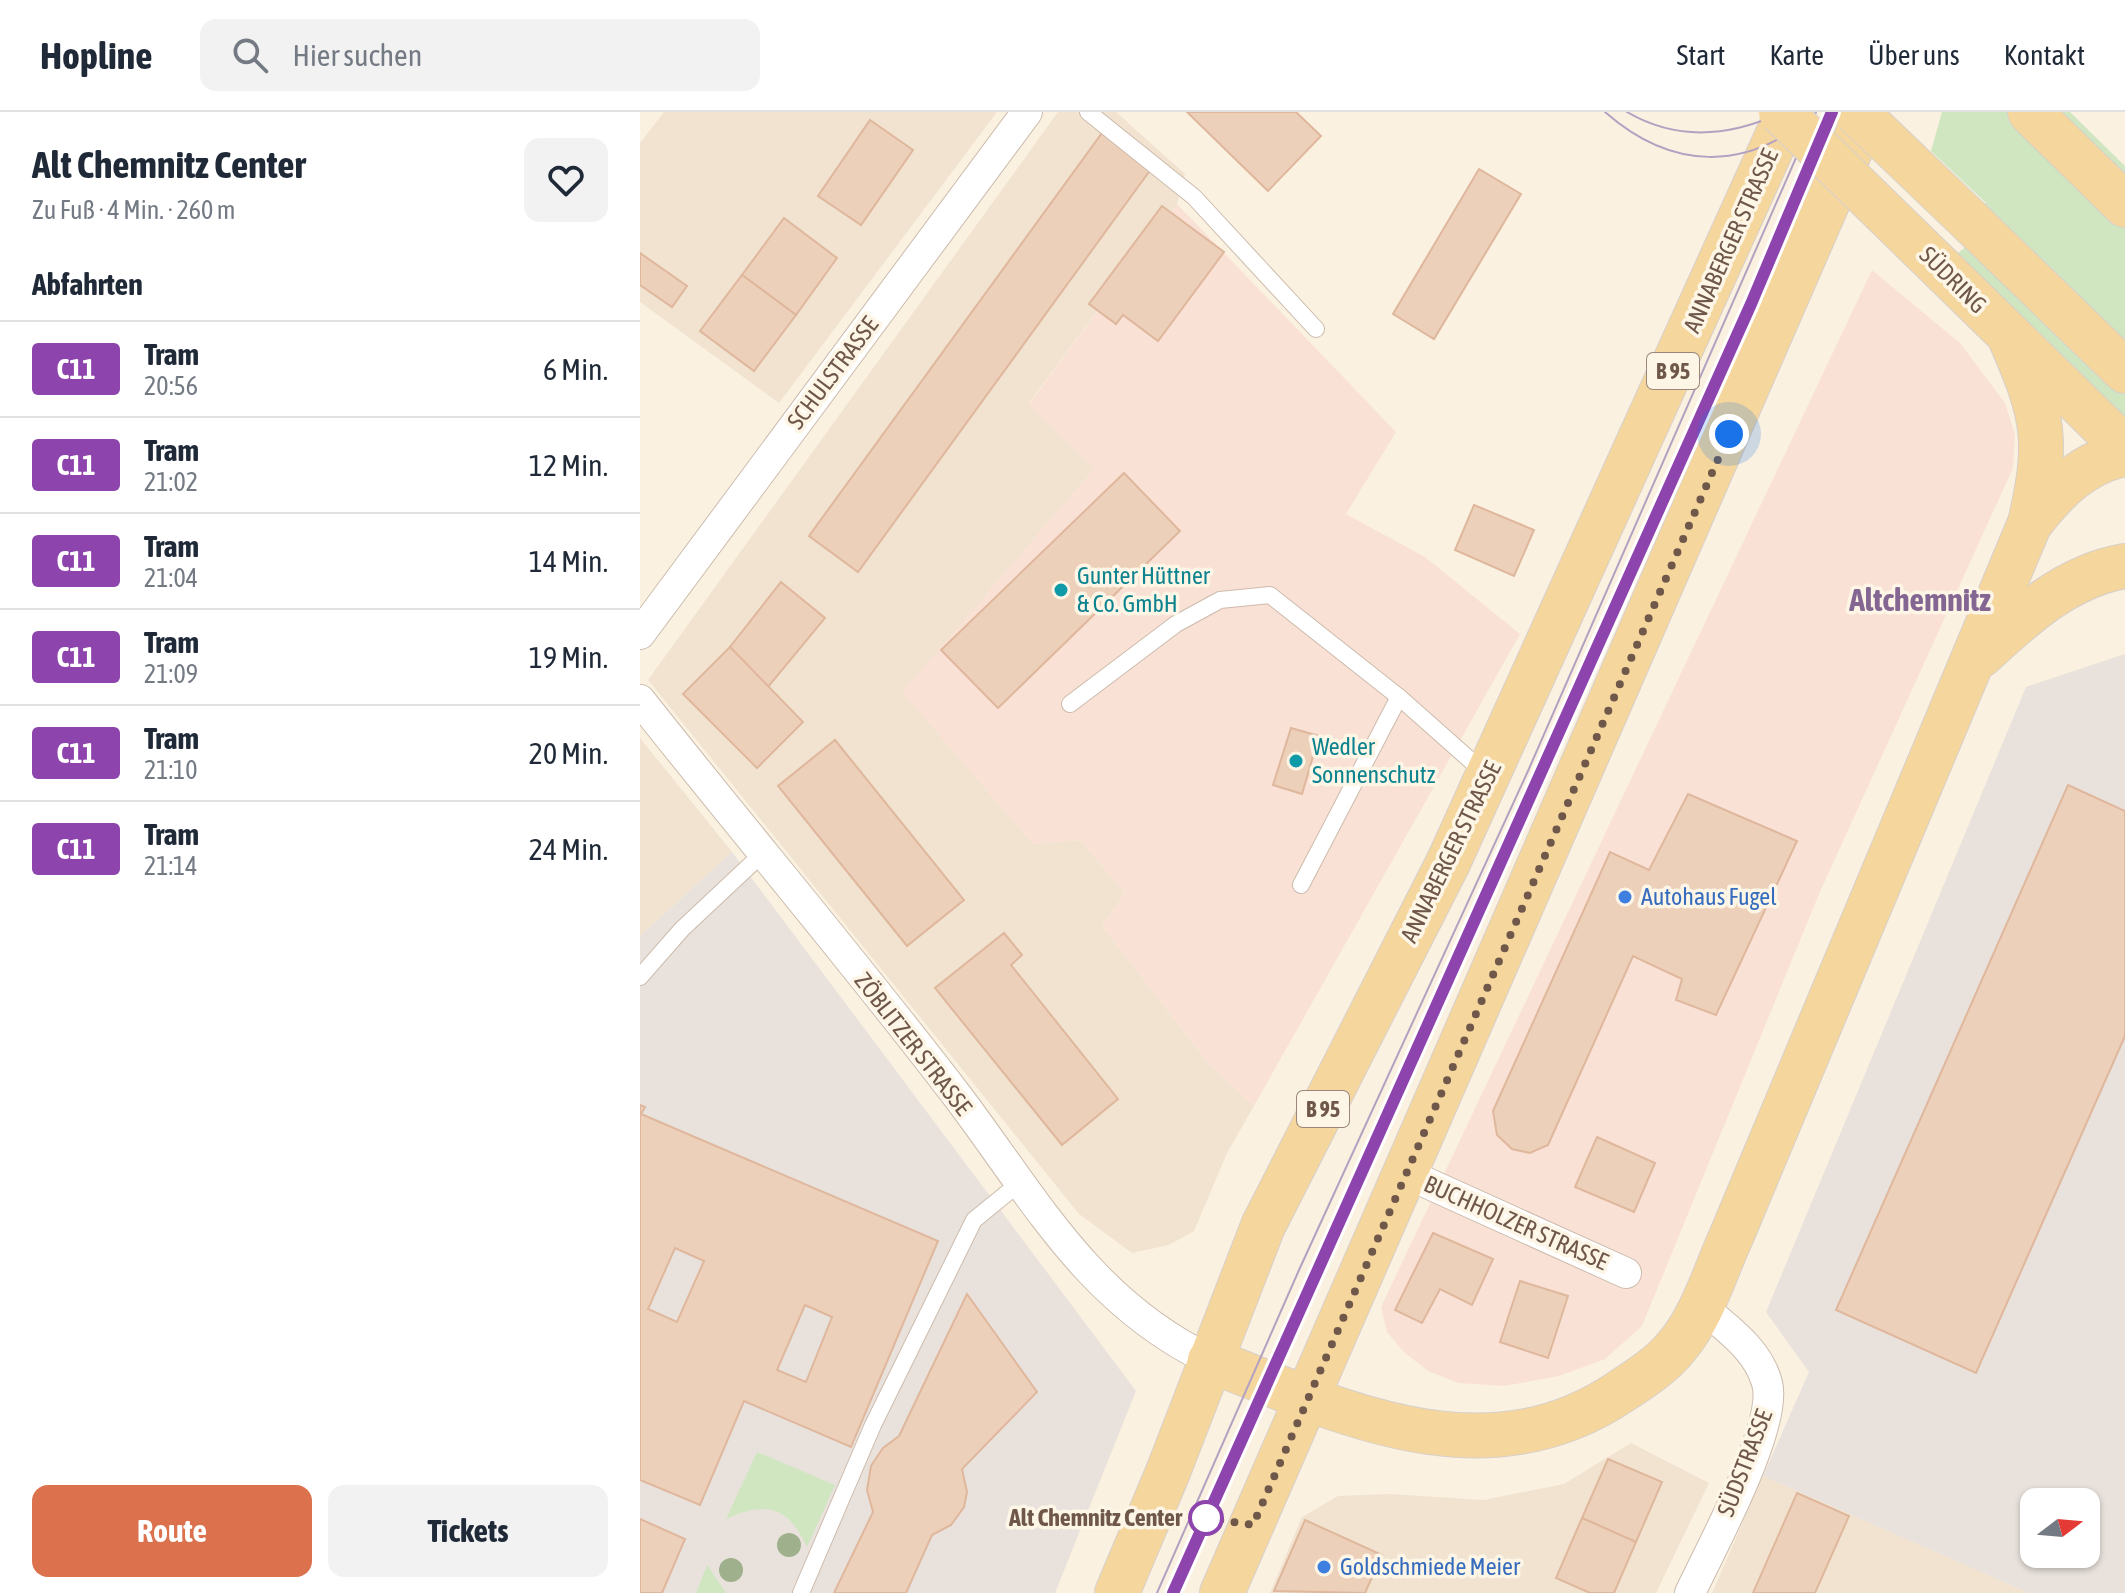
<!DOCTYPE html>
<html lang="de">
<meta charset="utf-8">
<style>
:root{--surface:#fff;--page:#f2f2f3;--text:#1f2937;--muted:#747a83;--line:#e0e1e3;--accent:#dc714e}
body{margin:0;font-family:"Asap Condensed",sans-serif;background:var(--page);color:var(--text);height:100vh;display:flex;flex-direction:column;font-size:30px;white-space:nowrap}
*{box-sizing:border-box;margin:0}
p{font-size:26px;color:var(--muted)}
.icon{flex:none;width:44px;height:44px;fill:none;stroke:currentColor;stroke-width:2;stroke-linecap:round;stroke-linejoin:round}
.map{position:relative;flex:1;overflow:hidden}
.sheet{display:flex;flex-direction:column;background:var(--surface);width:640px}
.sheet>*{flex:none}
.badge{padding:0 16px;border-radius:6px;font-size:28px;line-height:52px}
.needle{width:52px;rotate:74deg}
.controls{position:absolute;left:1380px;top:1376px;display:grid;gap:16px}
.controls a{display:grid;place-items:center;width:80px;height:80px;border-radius:16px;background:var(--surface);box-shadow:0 2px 6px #0004;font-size:40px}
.you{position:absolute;width:40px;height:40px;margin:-20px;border:6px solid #fff;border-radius:50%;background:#1a73e8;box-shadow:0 0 0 12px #1a73e833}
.map>.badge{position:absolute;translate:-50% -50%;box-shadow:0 0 0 4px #fff}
h2{padding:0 32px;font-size:30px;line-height:72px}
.round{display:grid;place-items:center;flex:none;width:84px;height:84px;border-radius:16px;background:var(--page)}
.headline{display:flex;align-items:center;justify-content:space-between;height:136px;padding:0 32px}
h1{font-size:38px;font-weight:700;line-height:60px}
.primary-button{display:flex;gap:16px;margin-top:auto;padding:16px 32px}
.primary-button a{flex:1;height:92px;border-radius:16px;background:var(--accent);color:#fff;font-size:32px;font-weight:700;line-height:92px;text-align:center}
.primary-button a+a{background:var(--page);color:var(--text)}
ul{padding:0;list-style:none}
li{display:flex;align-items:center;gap:24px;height:96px;padding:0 32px;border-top:2px solid var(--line)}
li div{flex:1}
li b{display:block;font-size:30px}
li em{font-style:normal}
li .badge{min-width:88px;font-weight:700;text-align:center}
header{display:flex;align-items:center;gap:48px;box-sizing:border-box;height:112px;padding:0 40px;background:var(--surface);border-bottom:2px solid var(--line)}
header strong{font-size:38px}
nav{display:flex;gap:44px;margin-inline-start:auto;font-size:28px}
.search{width:560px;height:72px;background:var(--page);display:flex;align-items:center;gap:20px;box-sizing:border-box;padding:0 28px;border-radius:16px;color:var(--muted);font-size:30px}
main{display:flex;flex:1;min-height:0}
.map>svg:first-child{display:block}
.residential{fill:#f1e3d0}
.commercial{fill:#fae1d5}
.industrial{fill:#e9e2dc;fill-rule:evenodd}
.green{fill:#cfe6c1}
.building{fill:#edd0ba;stroke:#dfb79c;stroke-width:2;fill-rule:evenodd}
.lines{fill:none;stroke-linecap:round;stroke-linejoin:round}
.service-casing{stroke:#ccbbac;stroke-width:18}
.minor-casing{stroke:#ccbbac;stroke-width:32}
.primary-casing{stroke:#d7d0cc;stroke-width:46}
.service{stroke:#fff;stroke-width:16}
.minor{stroke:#fff;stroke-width:30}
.primary{stroke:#f5d69d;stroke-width:44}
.tram{stroke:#b3a1c1;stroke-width:2}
.primary-bridge-casing{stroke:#d7d0cc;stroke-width:46;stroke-linecap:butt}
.primary-bridge{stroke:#f5d69d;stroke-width:44}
.tree{fill:#9fb08c}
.line-casing{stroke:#fff;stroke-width:18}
.line{stroke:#8e44ad;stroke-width:12}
.walk{stroke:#6f584a;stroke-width:8;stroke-dasharray:0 14.4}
.culture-dot{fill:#0f9aa8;stroke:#fdf5e6;stroke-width:3}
.shop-dot{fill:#3f7fe0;stroke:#fdf5e6;stroke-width:3}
.stop-dot{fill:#fff;stroke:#8e44ad;stroke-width:4}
.labels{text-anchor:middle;stroke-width:7;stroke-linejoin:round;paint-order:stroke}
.shield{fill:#fdf5e6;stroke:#9a8779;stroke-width:2}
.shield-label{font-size:22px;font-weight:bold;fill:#6f584a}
.street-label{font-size:24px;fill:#6f584a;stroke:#fdf5e6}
.culture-label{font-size:24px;fill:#0d838f;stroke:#fdf5e6;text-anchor:start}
.shop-label{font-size:24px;fill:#366cbe;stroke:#fdf5e6;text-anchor:start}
.stop-label{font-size:24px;font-weight:bold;fill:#6f584a;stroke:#fdf5e6;text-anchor:end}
.district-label{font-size:32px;font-weight:bold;fill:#846692;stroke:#fdf5e6}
</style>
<header>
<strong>Hopline</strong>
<div class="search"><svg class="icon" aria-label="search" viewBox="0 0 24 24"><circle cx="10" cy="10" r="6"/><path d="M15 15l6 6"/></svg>Hier suchen</div>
<nav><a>Start</a><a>Karte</a><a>Über uns</a><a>Kontakt</a></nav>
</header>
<main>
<section class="sheet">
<div class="headline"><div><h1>Alt Chemnitz Center</h1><p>Zu Fuß · 4 Min. · 260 m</p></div><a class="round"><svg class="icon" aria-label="heart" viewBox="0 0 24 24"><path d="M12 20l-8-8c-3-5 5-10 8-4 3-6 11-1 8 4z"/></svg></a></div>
<h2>Abfahrten</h2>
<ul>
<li><span class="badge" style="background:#8e44ad;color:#fff">C11</span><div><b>Tram</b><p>20:56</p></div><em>6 Min.</em></li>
<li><span class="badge" style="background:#8e44ad;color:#fff">C11</span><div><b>Tram</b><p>21:02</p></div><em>12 Min.</em></li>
<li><span class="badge" style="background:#8e44ad;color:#fff">C11</span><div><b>Tram</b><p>21:04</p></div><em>14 Min.</em></li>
<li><span class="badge" style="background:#8e44ad;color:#fff">C11</span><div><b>Tram</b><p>21:09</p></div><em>19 Min.</em></li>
<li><span class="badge" style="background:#8e44ad;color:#fff">C11</span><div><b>Tram</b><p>21:10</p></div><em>20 Min.</em></li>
<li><span class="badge" style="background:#8e44ad;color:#fff">C11</span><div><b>Tram</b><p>21:14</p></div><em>24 Min.</em></li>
</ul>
<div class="primary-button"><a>Route</a><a>Tickets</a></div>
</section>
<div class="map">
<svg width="1485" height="1481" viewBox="0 0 1485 1481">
<rect width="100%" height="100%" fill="#faf1e1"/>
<!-- residential -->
<g class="residential">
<path d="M24,0H357L139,291L0,190V31Z"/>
<path d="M418,0H476L545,62L537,92L389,291L454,357L263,580L393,732L440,728L485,781L462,814L569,952L614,994L587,1041L554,1119L529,1133L492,1141L439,1102L8,568Z"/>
<path d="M0,626L92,740L0,824Z"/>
<path d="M991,1331L1069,1371L1016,1481H630L662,1405L698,1384L750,1382L844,1388L924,1372Z"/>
<path d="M1123,1364L1389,1481H1072Z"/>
</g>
<!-- commercial -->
<g class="commercial">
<path d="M537,92L756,320L706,402L785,445L880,522L614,994L569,952L462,814L485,781L440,728L393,732L262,580L454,357L389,292Z"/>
<path d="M1232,158L1320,231L1365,291L1375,323L1373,356L1179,782L1002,1214L965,1247L919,1264L865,1274L818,1271L788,1259L764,1240L747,1220L741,1195Z"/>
</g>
<!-- industrial -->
<g class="industrial">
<path d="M1485,542V1481H1389L1123,1364L1169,1260L1126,1200L1386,575ZM1394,1390H1446V1442H1394Z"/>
<path d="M92,740L496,1279L415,1481H0V824Z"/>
</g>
<!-- green -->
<g class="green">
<path d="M1302,0H1390L1485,93V259L1331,110L1346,91L1291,39Z"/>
<path d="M1409,0H1430L1485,54V75Z"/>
<path d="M1328,133L1485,281V314L1319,152L1324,147L1318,141Z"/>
<path d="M117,1340L195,1373L167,1435C148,1394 126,1389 86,1407Z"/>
<path d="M67,1453L86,1481H56Z"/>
</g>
<!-- building -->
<g class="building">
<path d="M547,0H656L681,24L628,79Z"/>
<path d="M230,8L273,38L221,113L178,84Z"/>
<path d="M462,21L511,57L218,460L169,424Z"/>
<path d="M839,57L881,82L794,227L753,202Z"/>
<path d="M522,94L584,140L518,229L483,203L476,212L449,192Z"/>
<path d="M144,106L197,146L156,203L102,163Z"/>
<path d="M0,141L47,174L32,195L0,173Z"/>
<path d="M102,163L156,203L114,259L60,219Z"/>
<path d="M484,361L540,419L358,596L301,538Z"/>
<path d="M834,393L894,418L874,464L815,438Z"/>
<path d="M141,470L185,506L128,575L90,535Z"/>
<path d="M90,535L163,610L117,656L43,582Z"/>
<path d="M651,616L679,624L662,682L633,673Z"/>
<path d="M195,628L324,788L267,834L138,674Z"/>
<path d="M1428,673L1485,699V924L1336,1261L1196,1198Z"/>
<path d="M1048,682L1157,729L1076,903L1036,888L1042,867L993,844L908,1033L890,1041L872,1037L857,1023L853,999L970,740L1009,758Z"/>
<path d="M364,821L382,843L371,853L478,987L422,1033L295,876Z"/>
<path d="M0,993L5,995L1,1002L298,1129L211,1335L104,1289L60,1393L0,1368ZM35,1136L64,1149L37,1210L8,1197ZM165,1193L192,1205L166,1270L137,1258Z"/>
<path d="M957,1025L1015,1051L994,1100L935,1075Z"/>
<path d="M793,1121L853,1147L832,1193L800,1177L782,1211L755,1198Z"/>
<path d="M880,1169L928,1184L908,1246L860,1230Z"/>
<path d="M327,1182L397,1280L322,1357L327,1380L324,1395L311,1413L292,1423L266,1481H194L233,1400L227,1378L231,1354L243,1336L259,1324Z"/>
<path d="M968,1347L1022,1370L996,1430L942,1406Z"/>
<path d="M1157,1381L1209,1404L1175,1481H1113Z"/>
<path d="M942,1406L996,1430L974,1481H950L916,1466Z"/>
<path d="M0,1407L45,1427L22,1481H0Z"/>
<path d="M665,1408L742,1443L725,1481L634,1479Z"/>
</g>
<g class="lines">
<!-- service casing -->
<g class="service-casing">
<g id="service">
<path d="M448,0L554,85L676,217"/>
<path d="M430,592L536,512L580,488L630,483L759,585L847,663"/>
<path d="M661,773L759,585"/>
<path d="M0,865L42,817L122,742"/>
<path d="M161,1481L233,1313L334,1108L377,1073"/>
</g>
</g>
<!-- minor casing -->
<g class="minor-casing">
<g id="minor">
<path d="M0,522L387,0"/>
<path d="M0,588C105,721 215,850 318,985C395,1087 449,1190 570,1248"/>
<path d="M765,1061L986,1161"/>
<path d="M1050,1481C1070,1438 1139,1313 1127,1271C1118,1237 1086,1216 1061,1194"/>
</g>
</g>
<!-- primary casing -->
<g class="primary-casing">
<g id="primary">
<path d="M1390,0L1485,93"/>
<path d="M1331,110L1485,259"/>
<path d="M1306,161L1485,336"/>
<path d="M1392,409C1417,377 1444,350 1485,342"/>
<path d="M1340,544C1382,505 1426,464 1485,454"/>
<path d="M570,1248C703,1301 846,1370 980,1280C1000,1267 1022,1253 1037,1234C1062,1205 1075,1160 1091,1125L1390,411C1409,329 1404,304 1371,228"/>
<path d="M477,1481L528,1360L623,1114L808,751L1148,0"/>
<path d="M582,1481L1227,0"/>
</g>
</g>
<!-- service -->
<use href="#service" class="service"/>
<!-- minor -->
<use href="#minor" class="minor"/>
<!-- primary -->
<use href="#primary" class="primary"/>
<!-- tram -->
<g class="tram">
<path d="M965,0C1031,58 1106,61 1174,2"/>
<path d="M987,0C1038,30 1092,24 1143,0"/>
<path d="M517,1481L659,1158L888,659L1176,0"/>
<path d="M533,1481L1111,192L1192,0"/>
</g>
<!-- primary-bridge casing -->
<g class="primary-bridge-casing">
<g id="primary-bridge">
<path d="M1141,0L1306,161"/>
<path d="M1216,0L1331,110"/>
</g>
</g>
<!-- primary-bridge -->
<use href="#primary-bridge" class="primary-bridge"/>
</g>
<!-- trees -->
<g class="tree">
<circle cx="149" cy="1433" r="12"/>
<circle cx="91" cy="1458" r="12"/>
</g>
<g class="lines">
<!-- line casing -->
<g class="line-casing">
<path id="line" d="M533,1481L1111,192L1192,0"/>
</g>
<!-- line -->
<use href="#line" class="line"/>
<!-- walk -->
<path class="walk" d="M566,1406L613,1413L1089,322"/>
</g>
<!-- markers -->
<g class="culture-dot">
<circle cx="421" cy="478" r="8"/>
<circle cx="656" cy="649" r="8"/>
</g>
<g class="shop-dot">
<circle cx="985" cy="785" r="8"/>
<circle cx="684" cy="1455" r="8"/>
</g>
<circle class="stop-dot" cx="566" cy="1406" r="16"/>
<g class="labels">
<!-- shield labels -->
<g class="shield">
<rect x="1007" y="241" width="52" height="36" rx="6"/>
<rect x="657" y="979" width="52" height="36" rx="6"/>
</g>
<g class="shield-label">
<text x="1033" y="267">B 95</text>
<text x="683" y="1005">B 95</text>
</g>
<!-- street labels -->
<g class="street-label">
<text transform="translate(1091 129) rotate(-66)" y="8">ANNABERGER STRASSE</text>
<text transform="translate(1313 168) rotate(45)" y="8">SÜDRING</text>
<text transform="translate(193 261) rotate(-53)" y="8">SCHULSTRASSE</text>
<text transform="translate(811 740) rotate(-64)" y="8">ANNABERGER STRASSE</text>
<text transform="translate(273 932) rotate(52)" y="8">ZÖBLITZER STRASSE</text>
<text transform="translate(876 1111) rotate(24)" y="8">BUCHHOLZER STRASSE</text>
<text transform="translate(1105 1351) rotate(-69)" y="8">SÜDSTRASSE</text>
</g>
<!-- culture labels -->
<g class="culture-label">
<text x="437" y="472">Gunter Hüttner<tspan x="437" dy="28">&amp; Co. GmbH</tspan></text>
<text x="672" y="643">Wedler<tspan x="672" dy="28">Sonnenschutz</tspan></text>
</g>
<!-- shop labels -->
<g class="shop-label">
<text x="1001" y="793">Autohaus Fugel</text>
<text x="700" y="1463">Goldschmiede Meier</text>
</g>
<!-- stop labels -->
<g class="stop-label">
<text x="542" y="1414">Alt Chemnitz Center</text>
</g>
<!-- district labels -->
<g class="district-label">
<text x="1280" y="499">Altchemnitz</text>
</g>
</g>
</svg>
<div class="controls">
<a><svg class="needle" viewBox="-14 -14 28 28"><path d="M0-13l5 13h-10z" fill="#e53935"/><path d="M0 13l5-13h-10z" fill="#747a83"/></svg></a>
</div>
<div class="you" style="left:1089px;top:322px"></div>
</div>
</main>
